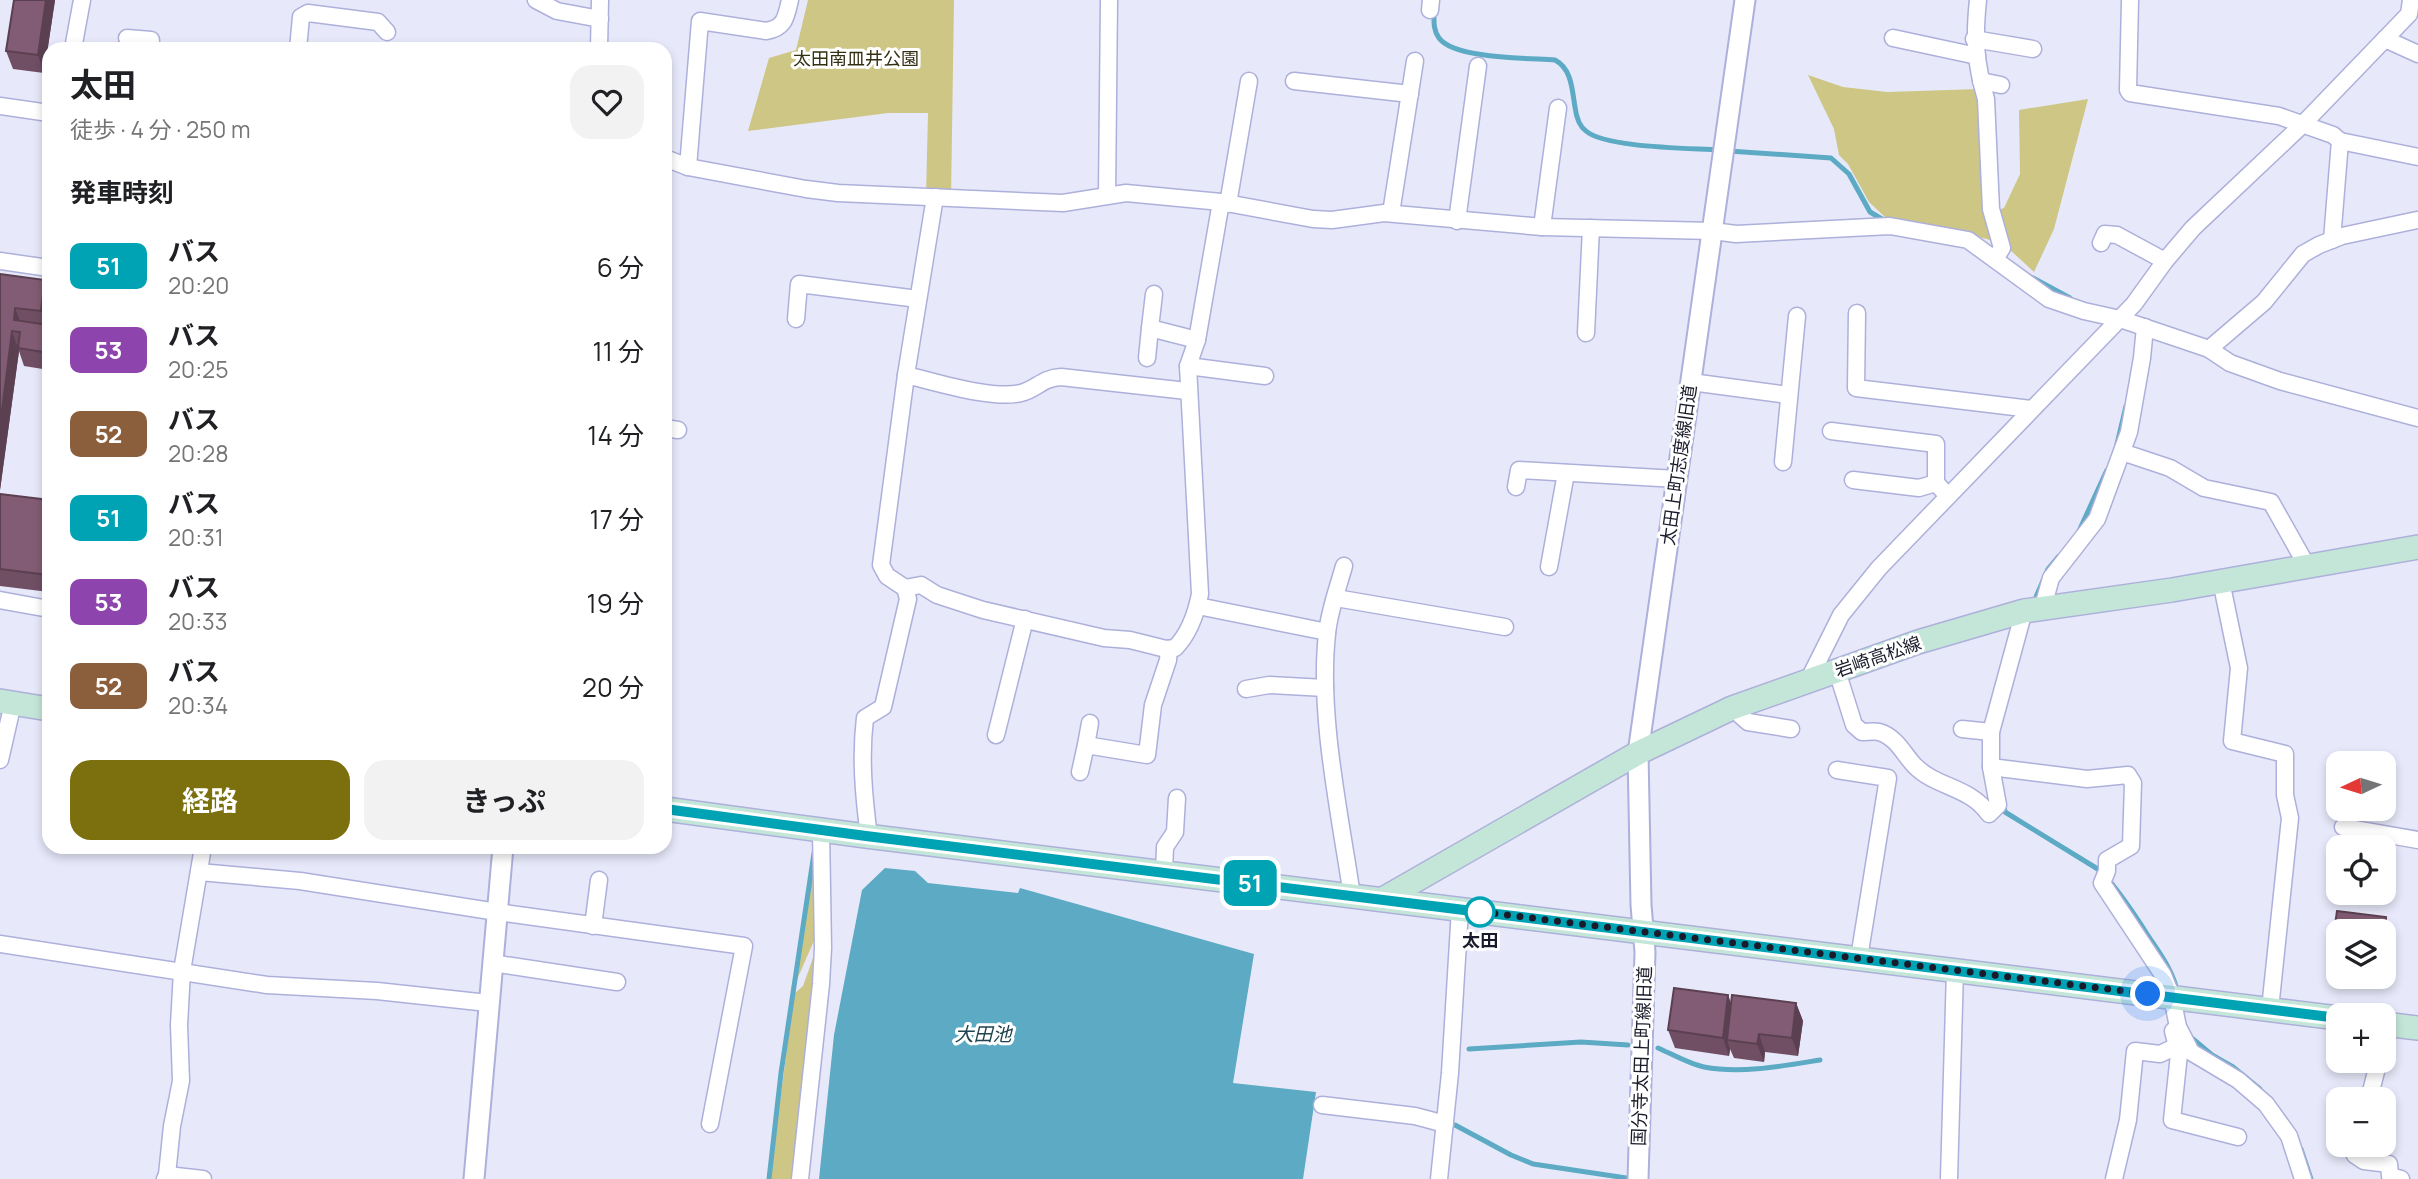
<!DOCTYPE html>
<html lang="ja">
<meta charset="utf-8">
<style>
:root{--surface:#fff;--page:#f2f2f2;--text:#202124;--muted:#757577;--accent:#7b6f0e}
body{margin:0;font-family:Manrope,"Noto Sans JP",sans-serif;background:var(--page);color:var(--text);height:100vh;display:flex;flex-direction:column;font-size:26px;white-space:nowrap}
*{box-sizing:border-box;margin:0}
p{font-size:23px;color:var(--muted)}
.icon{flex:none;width:38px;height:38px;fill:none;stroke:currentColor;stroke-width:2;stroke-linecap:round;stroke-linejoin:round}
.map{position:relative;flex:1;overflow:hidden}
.drawer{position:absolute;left:42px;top:42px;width:630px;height:812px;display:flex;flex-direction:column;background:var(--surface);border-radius:21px;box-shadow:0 4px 10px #0003}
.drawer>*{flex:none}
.badge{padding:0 14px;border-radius:10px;font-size:24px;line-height:46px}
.needle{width:46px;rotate:266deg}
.fabs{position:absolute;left:2326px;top:751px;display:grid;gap:14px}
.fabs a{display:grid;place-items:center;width:70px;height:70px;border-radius:14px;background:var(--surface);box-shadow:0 4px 10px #0003;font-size:35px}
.you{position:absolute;width:35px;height:35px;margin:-18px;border:5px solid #fff;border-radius:50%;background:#1a73e8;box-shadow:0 0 0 10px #1a73e833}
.map>.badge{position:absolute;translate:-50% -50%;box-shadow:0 0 0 4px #fff}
h2{padding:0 28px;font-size:26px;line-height:63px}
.round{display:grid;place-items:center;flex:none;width:74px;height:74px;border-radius:21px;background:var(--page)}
.head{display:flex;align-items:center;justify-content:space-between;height:119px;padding:0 28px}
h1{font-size:33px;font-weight:700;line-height:52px}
.cta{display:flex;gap:14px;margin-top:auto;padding:14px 28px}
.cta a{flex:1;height:80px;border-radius:21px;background:var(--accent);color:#fff;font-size:28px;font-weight:700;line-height:80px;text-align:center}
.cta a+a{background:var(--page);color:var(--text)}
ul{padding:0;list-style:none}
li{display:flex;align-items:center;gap:21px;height:84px;padding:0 28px}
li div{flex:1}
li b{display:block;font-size:26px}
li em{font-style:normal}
li .badge{min-width:77px;font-weight:700;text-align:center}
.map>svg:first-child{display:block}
.green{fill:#cec685}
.water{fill:#5caac4}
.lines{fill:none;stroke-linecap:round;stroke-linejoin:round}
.stream{stroke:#5caac4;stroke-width:5}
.minor-casing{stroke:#adb0da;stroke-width:19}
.tertiary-casing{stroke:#adb0da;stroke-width:23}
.secondary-casing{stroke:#adb0da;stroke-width:26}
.minor{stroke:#fff;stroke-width:16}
.tertiary{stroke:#fff;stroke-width:19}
.secondary{stroke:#c4e6d8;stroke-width:23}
.wall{fill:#704f64}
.shaded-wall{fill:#5b4051}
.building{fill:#825c74;stroke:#5b4051;stroke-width:2}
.line-casing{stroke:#fff;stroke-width:16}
.line{stroke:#00a3b4;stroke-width:10}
.walk{stroke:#1a1b2a;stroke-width:7;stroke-dasharray:0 12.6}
.stop-dot{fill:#fff;stroke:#00a3b4;stroke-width:3.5}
.labels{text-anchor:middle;stroke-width:6;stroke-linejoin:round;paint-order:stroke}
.park-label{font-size:18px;fill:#343013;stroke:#fff}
.street-label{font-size:18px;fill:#1a1b2a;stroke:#fff}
.stop-label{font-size:18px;font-weight:bold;fill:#1a1b2a;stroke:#fff}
.water-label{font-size:19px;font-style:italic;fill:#204450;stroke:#fff}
</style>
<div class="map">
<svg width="2418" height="1179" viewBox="0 0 2418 1179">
<rect width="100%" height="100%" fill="#e7e9fa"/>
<!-- green -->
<g class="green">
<path d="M808,0H954L951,198L926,196L928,113H888L748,131L769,58L796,50Z"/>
<path d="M1808,75L1843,87L1887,92L1979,89L1990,213L2004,208L2020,174L2019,110L2088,99L2054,229L2034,272L2008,248L1987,239L1886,218L1869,202L1848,164L1839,155L1834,129Z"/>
<path d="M816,852L817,934L795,984Z"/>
<path d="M818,944L793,1179H770L794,994L803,986Z"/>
</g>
<!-- water -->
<path class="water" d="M885,868L915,871L928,883L1018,893L1020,888L1254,954L1233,1083L1316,1092L1303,1179H819L834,1035L862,890Z"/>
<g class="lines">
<!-- stream -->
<g class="stream">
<path d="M1434,12C1434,21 1433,30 1439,38C1454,59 1529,58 1555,60C1572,69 1572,90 1575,107C1576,115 1579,126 1586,131C1605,148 1691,148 1719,150"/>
<path d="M1729,151L1831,158L1849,174L1870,212L1887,222"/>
<path d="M2033,278L2070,298"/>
<path d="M2117,444L2126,406"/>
<path d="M2079,531L2107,470"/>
<path d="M2033,604L2048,569L2058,557"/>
<path d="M2004,805L2005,812L2101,871C2119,891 2133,912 2147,934C2160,954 2173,970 2178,994"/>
<path d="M2193,1039L2212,1055L2233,1067L2260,1089"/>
<path d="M1658,1048C1672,1054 1689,1064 1704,1067C1741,1074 1783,1066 1820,1060"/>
<path d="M1469,1049L1581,1042L1628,1045"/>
<path d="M1455,1125L1511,1155L1533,1164L1633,1179"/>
<path d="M2301,1149L2311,1179"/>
<path d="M769,1179L781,1073L814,853"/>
</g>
<!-- minor casing -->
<g class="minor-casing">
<g id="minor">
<path d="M536,0L557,11L600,19"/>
<path d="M1978,0C1974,38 1975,62 1986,99L1991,209L2002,248L1995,259"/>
<path d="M2130,0L2128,90L2130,93L2279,116L2333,135L2340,141L2332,240"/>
<path d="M1430,10L1431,0"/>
<path d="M127,38L151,40L150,49"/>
<path d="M1893,38L1977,56"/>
<path d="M1974,39L2033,49"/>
<path d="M2385,39L2418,54"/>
<path d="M73,49L82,0"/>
<path d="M298,49L301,17L308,13L378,22L387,32"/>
<path d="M599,49L600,0"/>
<path d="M1294,81L1410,94"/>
<path d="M1981,81L2001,85"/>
<path d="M0,106L49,113"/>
<path d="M2340,141L2418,157"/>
<path d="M665,158L688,167L806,189L838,193L1063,203L1126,193L1221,202L1313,219L1332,220L1384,213L1542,227L1713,231L1736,234L1890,226L1968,240L2049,299L2084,311L2120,319L2209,349L2230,363L2280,381L2418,418"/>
<path d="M688,167L700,21L766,31C785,28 786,17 790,0"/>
<path d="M1107,195L1109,0"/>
<path d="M1228,204L1249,81"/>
<path d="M1391,213L1415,61"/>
<path d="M1457,221L1478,66"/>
<path d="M1542,227L1558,108"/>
<path d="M2101,243L2105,234L2117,235L2165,261"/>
<path d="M0,261L49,268"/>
<path d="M1154,294L1150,328L1197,340"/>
<path d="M1857,313L1856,388L2031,409"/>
<path d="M796,319L799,284L918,299"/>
<path d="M1586,333L1591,228"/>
<path d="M2209,349L2264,302L2303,254L2319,245L2342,236L2417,220"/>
<path d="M1147,358L1150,328"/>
<path d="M1188,366L1265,376"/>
<path d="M906,375C936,382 992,400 1021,393C1037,389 1042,378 1061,377L1187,391"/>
<path d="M1691,382L1788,395"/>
<path d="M665,428L678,430"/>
<path d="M1831,431L1936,444V483L1948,496"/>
<path d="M2122,452L2170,468L2204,488L2271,502L2307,566"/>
<path d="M1783,462L1797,316"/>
<path d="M1853,480L1919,488L1936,483"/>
<path d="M1516,487L1519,470L1677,479"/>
<path d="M1344,566C1338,588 1329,611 1327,634C1318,715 1340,814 1352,896"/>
<path d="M1549,567L1566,473"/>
<path d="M2221,581L2239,668L2232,741L2285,754V795L2290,818L2270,1009"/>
<path d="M905,588L921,585L937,595L983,610L1104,638L1130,640L1166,649L1175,648C1189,634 1196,614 1200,594L1188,366L1197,340L1221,202"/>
<path d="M1336,598L1505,627"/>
<path d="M0,600L49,609"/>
<path d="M1198,606L1327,632"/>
<path d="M2042,610L2051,578L2097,519L2129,432L2142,358L2145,327"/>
<path d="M1837,671L1854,725L1862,732C1867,732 1875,731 1879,732C1897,737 1904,755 1915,766C1937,788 1969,786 1989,814L1998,805L1991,767V732L2024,611"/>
<path d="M1808,681L1841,615L1879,568L2134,304L2165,261L2193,228L2302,125L2409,14L2411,0"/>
<path d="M1246,689L1269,685L1325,688"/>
<path d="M1732,708L1748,722L1791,729"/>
<path d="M1962,729L1991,732"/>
<path d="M996,735L1025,619"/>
<path d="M1086,745L1090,723"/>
<path d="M0,760L13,703"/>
<path d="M1991,767L2087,779L2128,775L2133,783L2131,846L2107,860V871L2102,883L2163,975L2172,997L2178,1027L2191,1052L2238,1080L2266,1104L2289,1136L2303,1179"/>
<path d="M1837,770L1888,778L1859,958"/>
<path d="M1080,772L1086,745L1147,755L1153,705L1168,660L1169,649"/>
<path d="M2343,827L2418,840"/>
<path d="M869,837C864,798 860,758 865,718L883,707L908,599L905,588L887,576L881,565L906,375L935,197"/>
<path d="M199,872L300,881L497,912L744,946L710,1124"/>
<path d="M1164,873L1165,847L1175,832L1177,798"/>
<path d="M593,926L599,880"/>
<path d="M0,944L267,985L377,991L488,1003"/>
<path d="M492,963L617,982"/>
<path d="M2173,1031L2179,1054L2172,1120L2238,1137"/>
<path d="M2369,1099L2379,1060"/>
<path d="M1322,1105L1415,1116L1445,1124"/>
<path d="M2358,1144L2355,1155L2364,1161L2389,1164L2390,1176L2401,1179"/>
<path d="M167,1175L172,1126L181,1081L179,1025L182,971L203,847"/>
<path d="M165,1179L167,1175L203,1179"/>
<path d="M800,1179L821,984L823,948L821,830"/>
<path d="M1439,1179L1450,1073L1460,909"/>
<path d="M1949,1179L1955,970"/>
<path d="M2114,1179L2128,1120L2135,1051L2160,1054L2177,1046"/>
</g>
</g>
<!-- tertiary casing -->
<g class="tertiary-casing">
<g id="tertiary">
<path d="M474,1179L503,847"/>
<path d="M1638,1179L1645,952L1641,905L1638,753L1745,0"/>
</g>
</g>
<!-- secondary casing -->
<g class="secondary-casing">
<g id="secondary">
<path d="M0,701L49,709"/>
<path d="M665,809L866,836L2338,1018"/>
<path d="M1383,899L1638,753L1732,708L1918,642L2024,611L2172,590L2418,547"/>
<path d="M2384,1024L2418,1028"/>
</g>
</g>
<!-- minor -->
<use href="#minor" class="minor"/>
<!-- tertiary -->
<use href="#tertiary" class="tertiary"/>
<!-- secondary -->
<use href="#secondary" class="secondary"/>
</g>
<!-- wall -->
<g class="wall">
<path d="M14,0H55L44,73L13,69L6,51Z"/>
<path d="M0,274L49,292V314L48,324L49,325V370L24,366L19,351L0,490Z"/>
<path d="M0,494L49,500V592L0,586Z"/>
<path d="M2337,911L2386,917L2390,929L2386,956H2384V931H2338L2337,950L2333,938Z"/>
<path d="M1731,1003H1796L1803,1021L1798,1056L1765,1052L1764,1062L1734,1058L1730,1049L1729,1056L1675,1048L1668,1030Z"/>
</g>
<!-- shaded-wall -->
<g class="shaded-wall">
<path d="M46,0H55L44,73L38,55Z"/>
<path d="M45,280L49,292V314L47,329L41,311Z"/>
<path d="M15,308L22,326L14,320Z"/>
<path d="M12,331L19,351L0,490V426Z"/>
<path d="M2386,917L2390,929L2386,956L2384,948V934Z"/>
<path d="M1728,995L1735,1013L1727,1040L1730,1049L1729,1056L1723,1038Z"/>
<path d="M1796,1003L1803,1021L1798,1056L1792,1038Z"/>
<path d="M1759,1034L1765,1052L1764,1062L1757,1044Z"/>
</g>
<!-- building -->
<g class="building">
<path d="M14,0H46L38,55L6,51Z"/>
<path d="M0,274L45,280L41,311L15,308L14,320L49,325V353L18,348L20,332L12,331L0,426Z"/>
<path d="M0,494L49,500V575L0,569Z"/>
<path d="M2337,911L2386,917L2384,934V931H2338V939L2333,938Z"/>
<path d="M1674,988L1728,995L1723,1038L1668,1030Z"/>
<path d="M1732,995L1796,1003L1792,1038L1759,1034L1757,1044L1727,1040Z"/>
</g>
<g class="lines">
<!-- line casing -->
<g class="line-casing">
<path id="line" d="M665,809L866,836L2338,1018"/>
</g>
<!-- line -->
<use href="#line" class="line"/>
<!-- walk -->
<path class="walk" d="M1480,912L1475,911L2148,994"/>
</g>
<!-- markers -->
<circle class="stop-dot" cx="1480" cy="912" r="14"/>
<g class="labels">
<!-- park labels -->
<g class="park-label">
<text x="856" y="65">太田南皿井公園</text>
</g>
<!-- street labels -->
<g class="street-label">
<text transform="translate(1679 465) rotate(-82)" y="6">太田上町志度線旧道</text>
<text transform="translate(1878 657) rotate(-19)" y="6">岩崎高松線</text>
<text transform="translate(1642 1056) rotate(-88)" y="6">国分寺太田上町線旧道</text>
</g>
<!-- stop labels -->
<g class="stop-label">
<text x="1480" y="947">太田</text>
</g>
<!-- water labels -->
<g class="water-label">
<text x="983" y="1041">大田池</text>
</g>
</g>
</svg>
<div class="fabs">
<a><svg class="needle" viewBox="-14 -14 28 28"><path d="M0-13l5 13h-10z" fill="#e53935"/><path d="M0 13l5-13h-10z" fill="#757577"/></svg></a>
<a><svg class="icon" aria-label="locate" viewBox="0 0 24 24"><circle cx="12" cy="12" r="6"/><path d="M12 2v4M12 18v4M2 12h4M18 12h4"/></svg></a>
<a><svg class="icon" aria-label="layers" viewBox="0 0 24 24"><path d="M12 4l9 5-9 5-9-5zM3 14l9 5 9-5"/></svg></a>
<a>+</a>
<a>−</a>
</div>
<div class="you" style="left:2148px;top:994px"></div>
<b class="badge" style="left:1250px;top:883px;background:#00a3b4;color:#fff">51</b>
<section class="drawer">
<div class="head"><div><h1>太田</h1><p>徒歩 · 4 分 · 250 m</p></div><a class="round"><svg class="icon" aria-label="heart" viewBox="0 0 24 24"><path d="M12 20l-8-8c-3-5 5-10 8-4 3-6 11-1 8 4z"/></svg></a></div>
<h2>発車時刻</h2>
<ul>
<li><span class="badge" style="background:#00a3b4;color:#fff">51</span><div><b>バス</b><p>20:20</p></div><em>6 分</em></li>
<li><span class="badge" style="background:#8e44ad;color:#fff">53</span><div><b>バス</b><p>20:25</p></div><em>11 分</em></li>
<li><span class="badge" style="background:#8b5e3c;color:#fff">52</span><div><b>バス</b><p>20:28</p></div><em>14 分</em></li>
<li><span class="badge" style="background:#00a3b4;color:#fff">51</span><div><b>バス</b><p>20:31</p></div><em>17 分</em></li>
<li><span class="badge" style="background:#8e44ad;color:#fff">53</span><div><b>バス</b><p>20:33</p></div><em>19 分</em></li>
<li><span class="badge" style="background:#8b5e3c;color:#fff">52</span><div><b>バス</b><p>20:34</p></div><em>20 分</em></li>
</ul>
<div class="cta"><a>経路</a><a>きっぷ</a></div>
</section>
</div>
